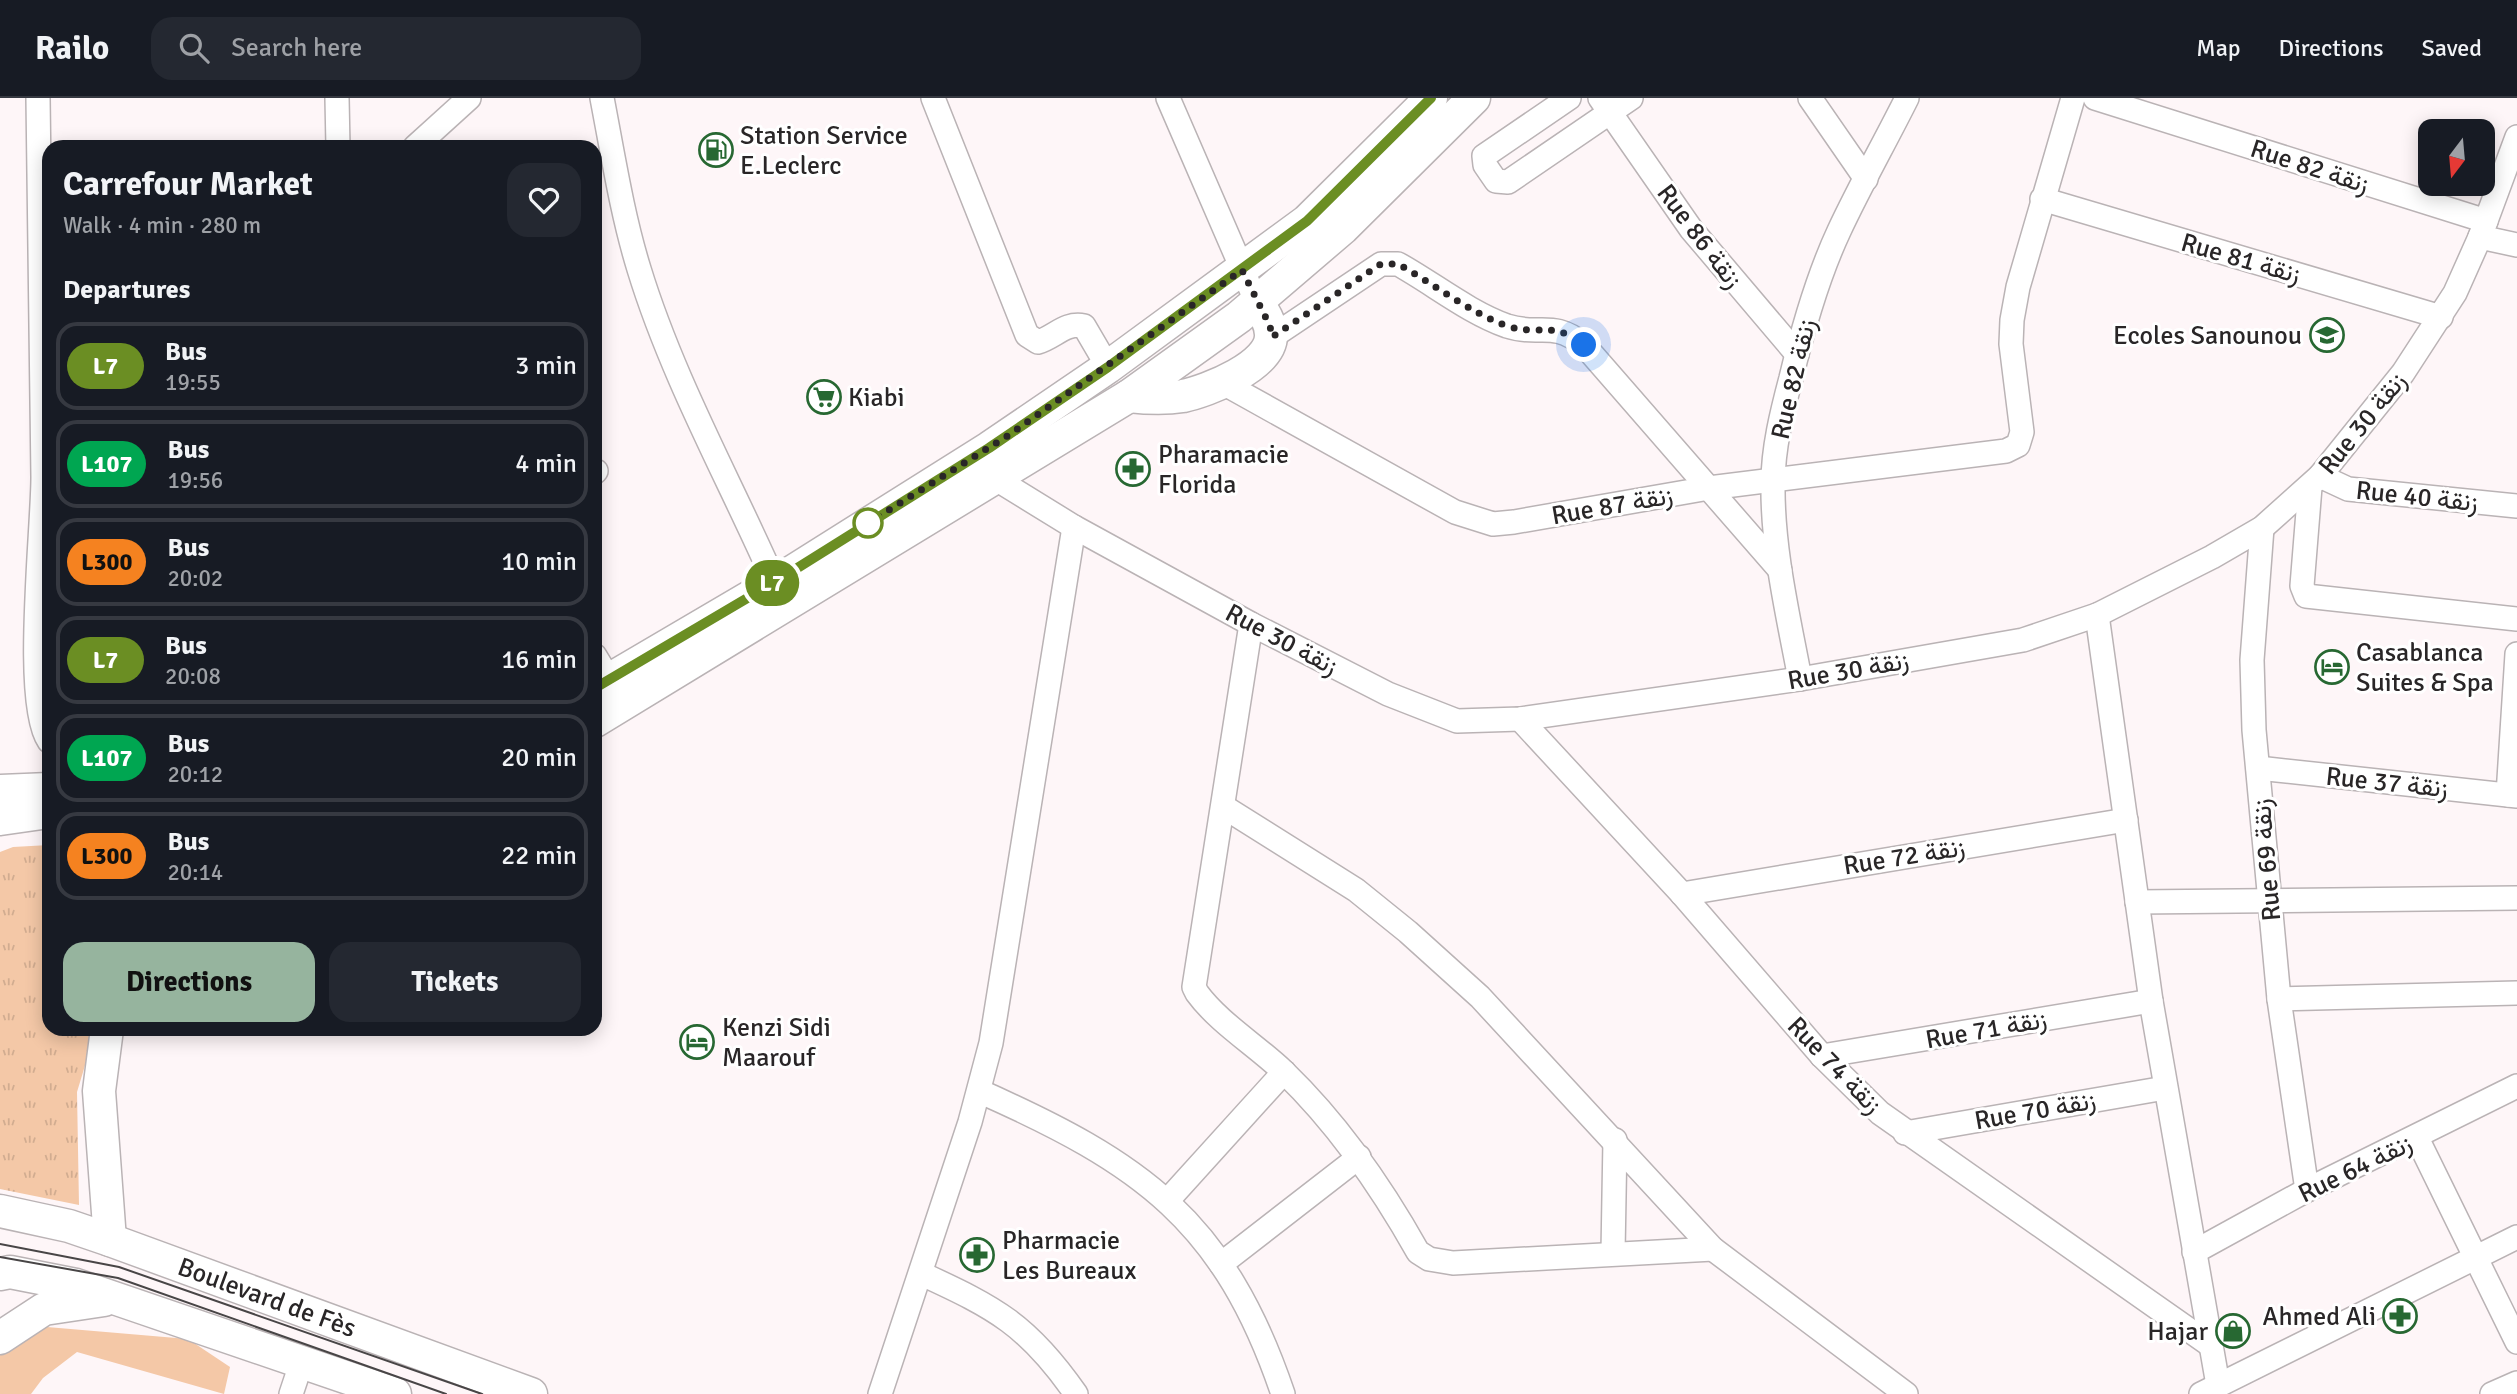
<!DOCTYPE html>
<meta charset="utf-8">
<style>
:root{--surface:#171b24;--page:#242831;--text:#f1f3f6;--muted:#9ea1a6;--line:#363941;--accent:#96b49e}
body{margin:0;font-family:Signika,Vazirmatn,sans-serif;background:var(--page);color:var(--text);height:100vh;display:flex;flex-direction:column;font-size:26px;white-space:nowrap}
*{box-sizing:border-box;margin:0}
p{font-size:23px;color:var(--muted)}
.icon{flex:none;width:38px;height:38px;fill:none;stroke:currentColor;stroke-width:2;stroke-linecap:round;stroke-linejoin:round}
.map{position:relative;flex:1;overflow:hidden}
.panel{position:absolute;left:42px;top:42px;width:560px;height:896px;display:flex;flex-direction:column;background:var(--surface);border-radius:21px;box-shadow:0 4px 18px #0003}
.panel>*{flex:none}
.badge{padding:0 14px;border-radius:23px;font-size:24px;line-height:46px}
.needle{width:46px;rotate:196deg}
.controls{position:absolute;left:2418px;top:21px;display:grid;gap:14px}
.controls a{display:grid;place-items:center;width:77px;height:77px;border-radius:14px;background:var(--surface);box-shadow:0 4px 18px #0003;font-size:35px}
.you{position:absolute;width:35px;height:35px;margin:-18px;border:5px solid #fff;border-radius:50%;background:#1a73e8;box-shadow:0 0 0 10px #1a73e833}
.map>.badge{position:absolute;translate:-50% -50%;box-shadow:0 0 0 4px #fff}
h2{padding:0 21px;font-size:26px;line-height:63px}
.round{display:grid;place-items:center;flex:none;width:74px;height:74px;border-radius:21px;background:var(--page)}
.overview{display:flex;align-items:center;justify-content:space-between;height:119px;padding:0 21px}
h1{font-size:33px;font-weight:700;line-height:52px}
.primary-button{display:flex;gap:14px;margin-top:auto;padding:14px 21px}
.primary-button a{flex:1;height:80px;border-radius:21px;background:var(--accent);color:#111;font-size:28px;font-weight:700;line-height:80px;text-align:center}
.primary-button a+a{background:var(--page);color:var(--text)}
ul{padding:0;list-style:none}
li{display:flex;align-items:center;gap:21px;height:88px;margin:0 14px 10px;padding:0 7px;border:4px solid var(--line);border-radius:21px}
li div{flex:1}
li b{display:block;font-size:26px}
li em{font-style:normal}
li .badge{min-width:77px;font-weight:700;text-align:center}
header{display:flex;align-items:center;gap:42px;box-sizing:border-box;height:98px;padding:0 35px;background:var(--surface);border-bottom:2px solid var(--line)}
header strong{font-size:33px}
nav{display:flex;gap:38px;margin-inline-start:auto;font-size:24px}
.search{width:490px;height:63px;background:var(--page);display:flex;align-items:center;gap:18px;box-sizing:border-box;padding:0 24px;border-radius:21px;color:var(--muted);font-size:26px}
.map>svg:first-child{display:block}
.grass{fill:url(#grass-tufts)}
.garden{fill:#f4c8a7}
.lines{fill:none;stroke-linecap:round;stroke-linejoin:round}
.street-casing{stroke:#bab3b5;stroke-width:26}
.secondary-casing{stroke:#bab3b5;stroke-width:35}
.street{stroke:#fff;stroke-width:23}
.secondary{stroke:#fff;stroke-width:32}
.tram{stroke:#484546;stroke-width:2}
.line-casing{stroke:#fff;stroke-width:16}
.line{stroke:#6b8e23;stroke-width:10}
.walk{stroke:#292627;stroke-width:7;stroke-dasharray:0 12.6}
.stop-dot{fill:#fff;stroke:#6b8e23;stroke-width:3.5}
.labels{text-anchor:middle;stroke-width:6;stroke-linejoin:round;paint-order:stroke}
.poi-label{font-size:26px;fill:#292627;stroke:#fff;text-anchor:start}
.street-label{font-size:26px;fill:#292627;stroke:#fff}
</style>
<header>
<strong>Railo</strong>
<div class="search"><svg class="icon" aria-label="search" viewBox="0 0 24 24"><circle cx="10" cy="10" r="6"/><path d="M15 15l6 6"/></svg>Search here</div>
<nav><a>Map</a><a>Directions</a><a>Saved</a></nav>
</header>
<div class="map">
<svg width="2517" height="1296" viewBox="0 0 2517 1296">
<defs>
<pattern id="grass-tufts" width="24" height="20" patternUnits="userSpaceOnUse" patternTransform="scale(1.75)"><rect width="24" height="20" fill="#f4c8a7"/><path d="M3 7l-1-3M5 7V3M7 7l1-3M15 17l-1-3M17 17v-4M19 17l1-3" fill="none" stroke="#d1ac90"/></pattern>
</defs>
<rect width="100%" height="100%" fill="#fef6f8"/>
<!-- grass -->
<path class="grass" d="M49,747V931H96L77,994L79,1107L0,1091V754L13,749Z"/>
<!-- garden -->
<path class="garden" d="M44,1211L47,1229L188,1241L230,1269L224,1296L77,1254L43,1280L31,1296H0V1243Z"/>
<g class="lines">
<!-- street casing -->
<g class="street-casing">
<g id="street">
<path d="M38,0C39,126 42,252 43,379C43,432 23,606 49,643"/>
<path d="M337,0L338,49"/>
<path d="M602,0C613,57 622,116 639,171C672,279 729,381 774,483"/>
<path d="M933,0L1027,237L1038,244C1055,239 1065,224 1084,228L1108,269"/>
<path d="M1168,0L1256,203"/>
<path d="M1569,0L1484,58L1485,67L1496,83L1508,84L1631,0"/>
<path d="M1600,0L1691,131L1797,256"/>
<path d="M1810,0L1866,81"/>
<path d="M2095,0L2486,123"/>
<path d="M415,49L469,0"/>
<path d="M2042,101L2441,219"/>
<path d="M2480,139L2517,147"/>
<path d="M1272,239L1381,166H1398C1434,186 1468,214 1507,228C1540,239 1551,221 1584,247L1780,472"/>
<path d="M1223,285L1455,414L1493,426L1514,424L1709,390L2006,353L2018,347L2022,334L2011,246L2012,222L2018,189L2073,0"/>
<path d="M595,374L596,373"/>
<path d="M2320,378L2348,391L2517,408"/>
<path d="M996,381L1074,429L1251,526L1388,596L1457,623L1520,621L1800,581L2023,542L2097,517L2212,459L2262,430L2320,378L2403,275L2455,195L2480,139L2517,39"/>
<path d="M2310,389L2302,488L2306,498L2517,521"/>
<path d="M2262,430L2252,562L2254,632L2279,901L2307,1092"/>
<path d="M2097,517L2151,903L2218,1287"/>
<path d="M1251,526L1194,889L1197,895C1219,925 1257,948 1284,974C1339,1027 1381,1088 1418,1154L1429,1161L1453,1165L1713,1151"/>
<path d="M595,558L609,581"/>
<path d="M1800,581C1788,517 1772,450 1773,385C1773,350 1782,314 1791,280C1803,230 1817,180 1839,133C1860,88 1885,44 1907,0"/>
<path d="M1520,621L1682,796L1822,958L1880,1015L2209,1246"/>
<path d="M2258,670L2517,698"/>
<path d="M2508,697L2517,556"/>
<path d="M1224,709L1356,792L1408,834L1480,899L1713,1151L1906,1296"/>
<path d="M1682,796L2126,722"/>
<path d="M2137,804L2517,800"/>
<path d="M2279,901L2517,895"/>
<path d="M1822,958L2151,903"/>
<path d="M979,993C1141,1065 1224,1122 1283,1296"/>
<path d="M1905,1035L2165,990"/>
<path d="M2417,1040L2517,1244"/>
<path d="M1168,1102L1284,974"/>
<path d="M1613,1154L1615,1042"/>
<path d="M2194,1154L2307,1092L2517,988"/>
<path d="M1221,1166L1359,1059"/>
<path d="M922,1176C996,1210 1028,1227 1076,1296"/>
<path d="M291,1296L302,1263"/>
<path d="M880,1296L970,1024L991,945L1074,429"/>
<path d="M2201,1296L2517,1139"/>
<path d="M2492,1296L2517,1285"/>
</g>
</g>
<!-- secondary casing -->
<g class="secondary-casing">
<g id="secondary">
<path d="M1129,298C1147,300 1164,301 1183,298C1207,293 1272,268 1271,237C1271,224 1263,213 1256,203"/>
<path d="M595,590L784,479L989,350L1108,269L1307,123L1431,0"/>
<path d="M595,623L1129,298L1239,219L1343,130L1474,0"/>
<path d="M0,693L49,691"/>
<path d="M0,721L49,714"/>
<path d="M107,931L99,993L110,1142"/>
<path d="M0,1113L69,1128L110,1142L531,1296"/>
<path d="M0,1176L10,1174L76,1187L395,1296"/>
<path d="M0,1240L44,1211L104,1202"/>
</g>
</g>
<!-- street -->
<use href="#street" class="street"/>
<!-- secondary -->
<use href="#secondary" class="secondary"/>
<!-- tram -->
<g class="tram">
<path d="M0,1146L119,1169L482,1296"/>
<path d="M0,1159L118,1180L446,1296"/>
</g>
</g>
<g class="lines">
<!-- line casing -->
<g class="line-casing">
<path id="line" d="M595,590L783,479L989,350L1108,269L1307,123L1431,0"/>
</g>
<!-- line -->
<use href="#line" class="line"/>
<!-- walk -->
<path class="walk" d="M868,425L1009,337L1242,172L1270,228L1272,239L1381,166H1398C1434,186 1469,214 1507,228C1540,239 1551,221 1584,247"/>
</g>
<!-- icons -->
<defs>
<g id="fuel-ring" transform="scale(1.75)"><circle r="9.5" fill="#fff" stroke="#276832" stroke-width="1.5"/><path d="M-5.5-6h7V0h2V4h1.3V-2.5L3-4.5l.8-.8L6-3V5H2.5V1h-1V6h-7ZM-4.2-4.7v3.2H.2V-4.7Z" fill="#276832"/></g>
<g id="school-ring" transform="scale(1.75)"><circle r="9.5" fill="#fff" stroke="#276832" stroke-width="1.5"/><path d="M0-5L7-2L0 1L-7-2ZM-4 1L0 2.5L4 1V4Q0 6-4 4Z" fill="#276832"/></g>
<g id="supermarket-ring" transform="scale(1.75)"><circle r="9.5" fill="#fff" stroke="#276832" stroke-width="1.5"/><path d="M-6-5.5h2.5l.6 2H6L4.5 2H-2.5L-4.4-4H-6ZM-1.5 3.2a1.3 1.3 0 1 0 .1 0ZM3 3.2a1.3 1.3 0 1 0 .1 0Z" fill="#276832"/></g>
<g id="pharmacy-ring" transform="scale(1.75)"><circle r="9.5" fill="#fff" stroke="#276832" stroke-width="1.5"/><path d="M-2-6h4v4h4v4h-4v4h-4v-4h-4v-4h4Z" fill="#276832"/></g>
<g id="hotel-ring" transform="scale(1.75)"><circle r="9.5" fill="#fff" stroke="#276832" stroke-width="1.5"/><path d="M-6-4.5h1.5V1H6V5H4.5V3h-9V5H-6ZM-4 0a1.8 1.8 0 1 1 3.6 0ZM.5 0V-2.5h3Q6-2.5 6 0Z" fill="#276832"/></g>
<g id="shop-ring" transform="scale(1.75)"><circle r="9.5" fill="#fff" stroke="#276832" stroke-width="1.5"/><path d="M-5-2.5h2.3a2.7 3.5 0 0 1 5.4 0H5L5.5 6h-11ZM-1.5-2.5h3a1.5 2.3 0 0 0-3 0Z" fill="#276832"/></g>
</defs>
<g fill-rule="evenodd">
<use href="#fuel-ring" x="716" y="52"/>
<use href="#school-ring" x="2327" y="237"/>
<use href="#supermarket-ring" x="824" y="299"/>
<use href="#pharmacy-ring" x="1133" y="371"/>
<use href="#hotel-ring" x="2332" y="569"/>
<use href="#hotel-ring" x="697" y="944"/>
<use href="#pharmacy-ring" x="977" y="1157"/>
<use href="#pharmacy-ring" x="2400" y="1218"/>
<use href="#shop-ring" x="2233" y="1233"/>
</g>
<!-- markers -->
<circle class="stop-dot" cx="868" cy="425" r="14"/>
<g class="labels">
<!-- poi labels -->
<g class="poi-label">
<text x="740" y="46">Station Service<tspan x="740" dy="30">E.Leclerc</tspan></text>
<text x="2302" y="246" text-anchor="end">Ecoles Sanounou</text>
<text x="848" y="308">Kiabi</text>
<text x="1158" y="365">Pharamacie<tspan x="1158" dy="30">Florida</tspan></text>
<text x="2356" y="563">Casablanca<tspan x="2356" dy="30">Suites &amp; Spa</tspan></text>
<text x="722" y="938">Kenzi Sidi<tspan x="722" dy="30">Maarouf</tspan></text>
<text x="1002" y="1151">Pharmacie<tspan x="1002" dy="30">Les Bureaux</tspan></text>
<text x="2376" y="1227" text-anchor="end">Ahmed Ali</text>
<text x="2208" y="1242" text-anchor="end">Hajar</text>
</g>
<!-- street labels -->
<g class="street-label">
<text transform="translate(2310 68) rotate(18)" y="9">Rue 82 زنقة</text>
<text transform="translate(1700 138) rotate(53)" y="9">Rue 86 زنقة</text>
<text transform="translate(2241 160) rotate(16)" y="9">Rue 81 زنقة</text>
<text transform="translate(1793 281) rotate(-77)" y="9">Rue 82 زنقة</text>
<text transform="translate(2362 325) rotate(-51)" y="9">Rue 30 زنقة</text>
<text transform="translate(2417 398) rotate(6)" y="9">Rue 40 زنقة</text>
<text transform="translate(1612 407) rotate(-10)" y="9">Rue 87 زنقة</text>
<text transform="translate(1282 541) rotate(28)" y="9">Rue 30 زنقة</text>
<text transform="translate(1848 572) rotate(-10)" y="9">Rue 30 زنقة</text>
<text transform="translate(2387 684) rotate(6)" y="9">Rue 37 زنقة</text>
<text transform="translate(1904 758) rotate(-9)" y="9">Rue 72 زنقة</text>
<text transform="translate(2266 762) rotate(-95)" y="9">Rue 69 زنقة</text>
<text transform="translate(1986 931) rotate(-10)" y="9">Rue 71 زنقة</text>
<text transform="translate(1835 967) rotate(46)" y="9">Rue 74 زنقة</text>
<text transform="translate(2035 1012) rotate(-10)" y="9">Rue 70 زنقة</text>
<text transform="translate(2355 1070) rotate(-26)" y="9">Rue 64 زنقة</text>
<text transform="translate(267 1199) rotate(20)" y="9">Boulevard de Fès</text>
</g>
</g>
</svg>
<div class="controls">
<a><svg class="needle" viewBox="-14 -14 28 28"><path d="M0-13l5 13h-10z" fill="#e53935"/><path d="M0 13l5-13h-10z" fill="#9ea1a6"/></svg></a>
</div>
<div class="you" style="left:1584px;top:247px"></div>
<b class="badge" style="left:772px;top:485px;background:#6b8e23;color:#fff">L7</b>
<section class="panel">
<div class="overview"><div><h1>Carrefour Market</h1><p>Walk · 4 min · 280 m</p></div><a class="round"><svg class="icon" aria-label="heart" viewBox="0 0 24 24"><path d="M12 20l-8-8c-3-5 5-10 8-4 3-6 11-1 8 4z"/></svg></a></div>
<h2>Departures</h2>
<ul>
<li><span class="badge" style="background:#6b8e23;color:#fff">L7</span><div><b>Bus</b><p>19:55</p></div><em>3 min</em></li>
<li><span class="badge" style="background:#00a651;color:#fff">L107</span><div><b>Bus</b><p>19:56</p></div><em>4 min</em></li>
<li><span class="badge" style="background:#f58220;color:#111">L300</span><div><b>Bus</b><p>20:02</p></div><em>10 min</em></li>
<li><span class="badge" style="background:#6b8e23;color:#fff">L7</span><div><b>Bus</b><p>20:08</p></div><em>16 min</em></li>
<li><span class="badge" style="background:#00a651;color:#fff">L107</span><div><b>Bus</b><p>20:12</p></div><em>20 min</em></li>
<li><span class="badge" style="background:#f58220;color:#111">L300</span><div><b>Bus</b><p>20:14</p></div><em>22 min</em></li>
</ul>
<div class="primary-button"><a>Directions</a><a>Tickets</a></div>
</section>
</div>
